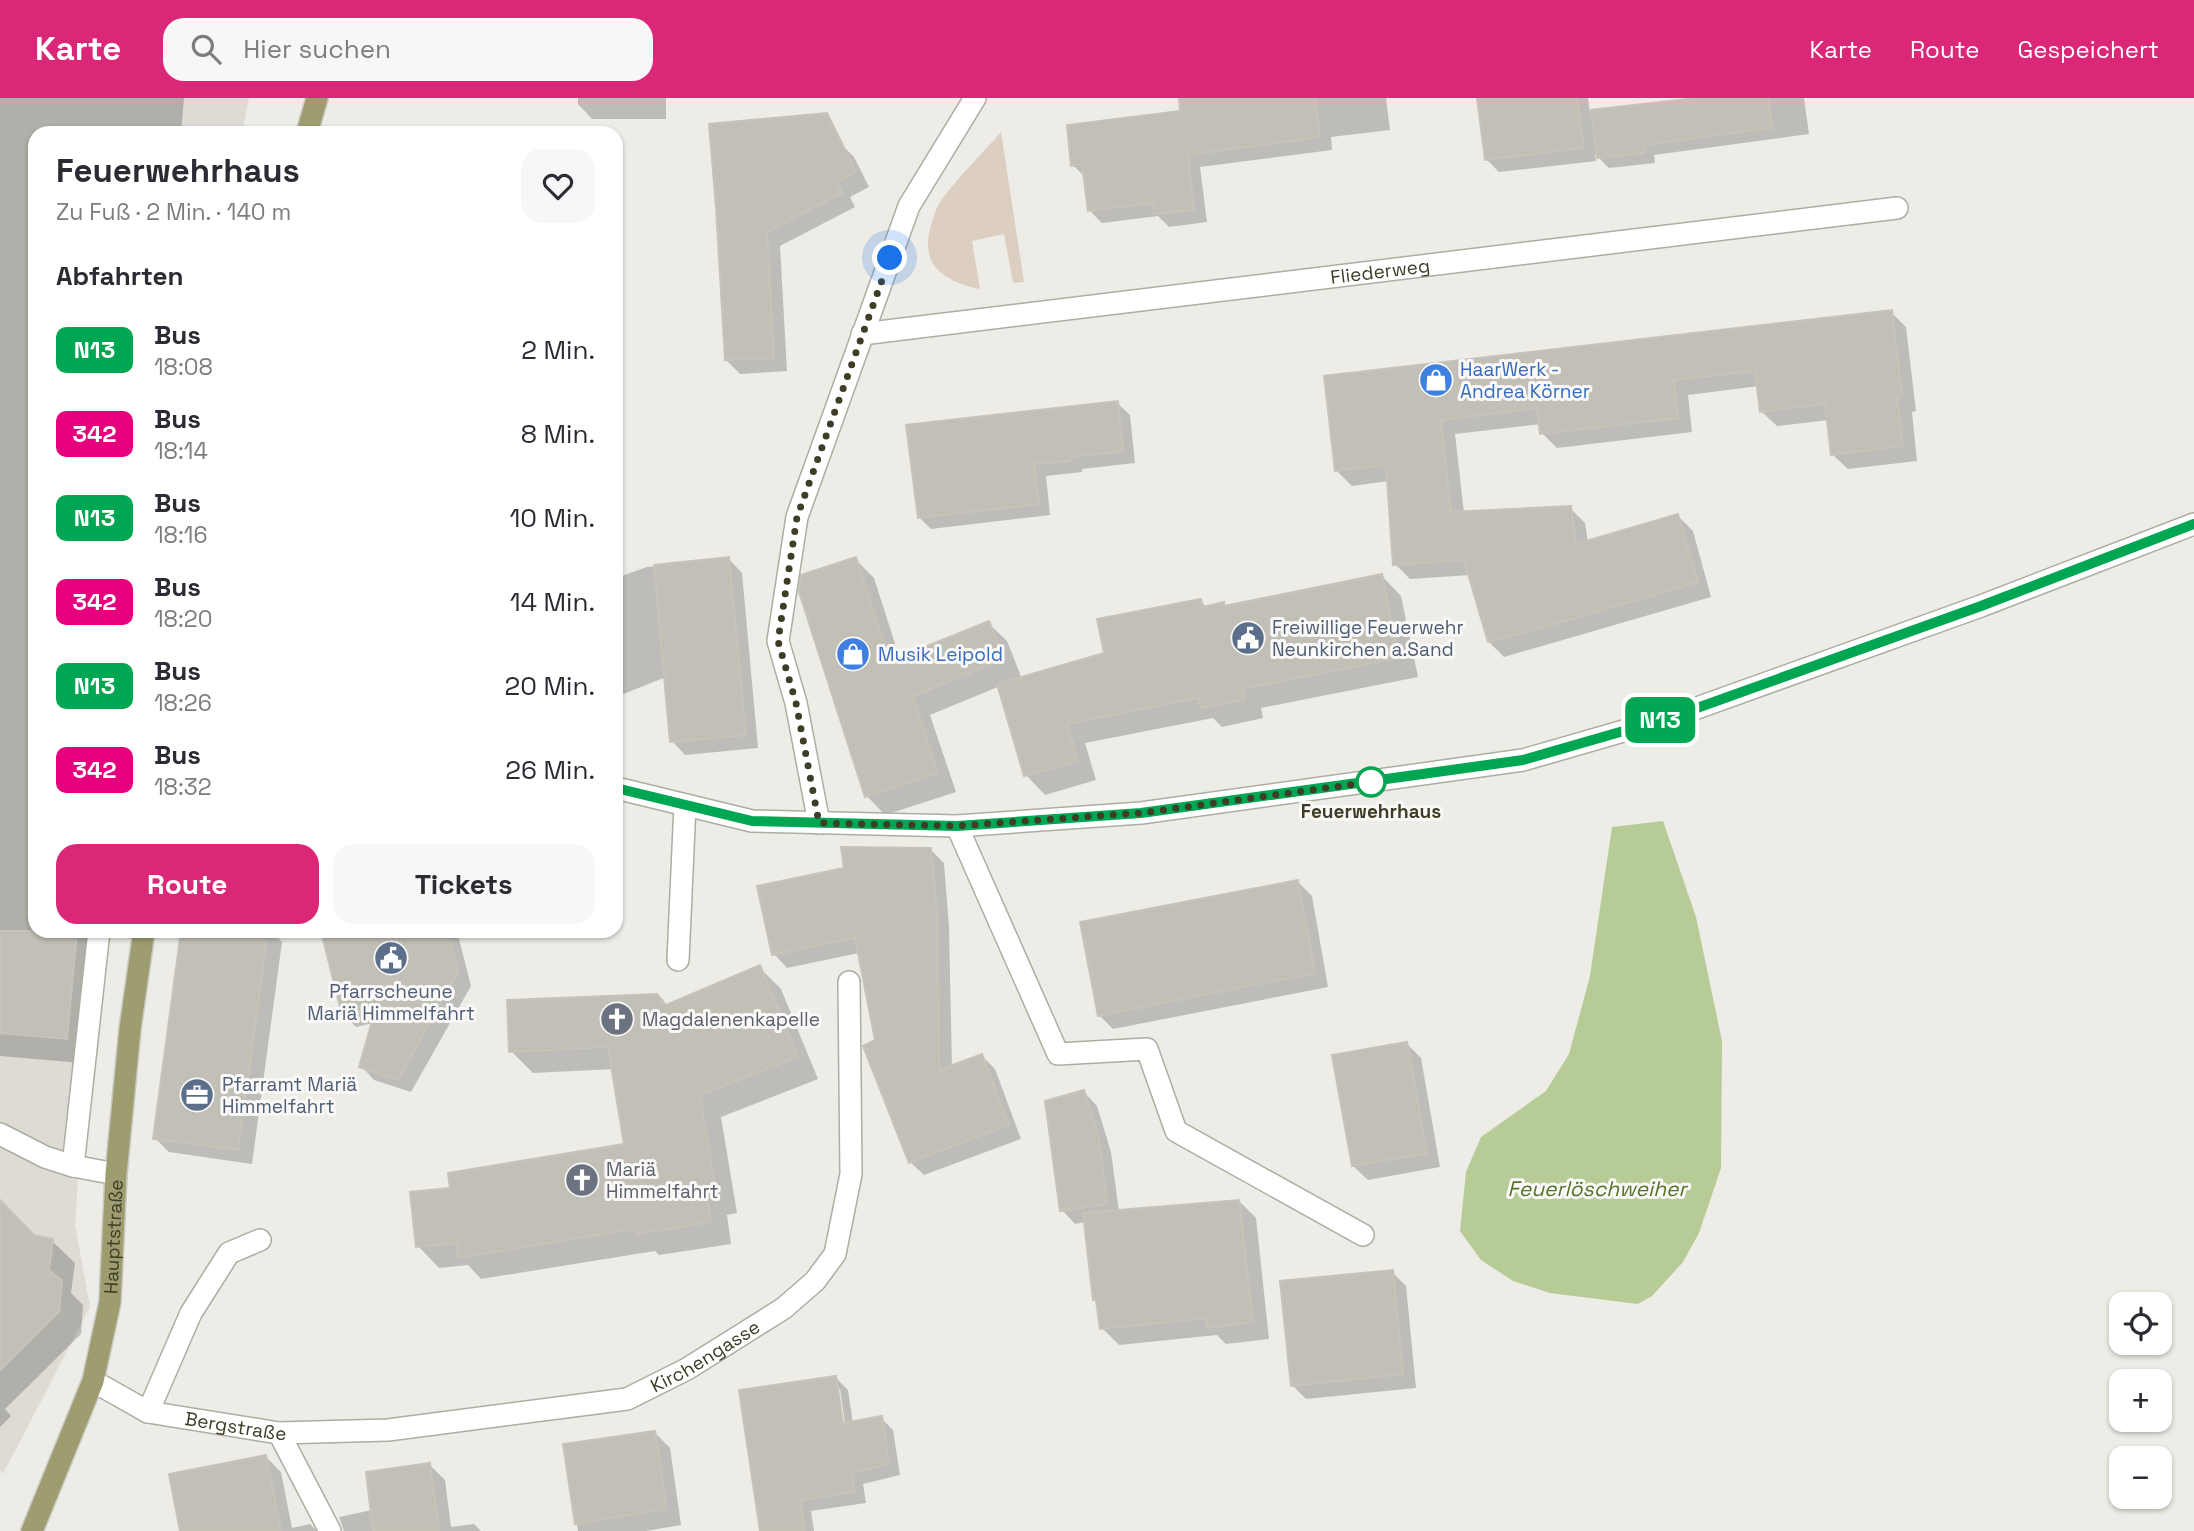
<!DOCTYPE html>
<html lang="de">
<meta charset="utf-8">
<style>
:root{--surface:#fff;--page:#f7f7f7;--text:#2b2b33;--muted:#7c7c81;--accent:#db2777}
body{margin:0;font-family:"Space Grotesk",sans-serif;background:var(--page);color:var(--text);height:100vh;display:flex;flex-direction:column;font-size:26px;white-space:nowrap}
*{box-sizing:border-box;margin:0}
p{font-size:23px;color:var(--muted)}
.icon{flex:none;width:38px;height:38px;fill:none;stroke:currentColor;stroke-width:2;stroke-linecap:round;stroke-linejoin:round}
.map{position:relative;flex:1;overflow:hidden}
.panel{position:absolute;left:28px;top:28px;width:595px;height:812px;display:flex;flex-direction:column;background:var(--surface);border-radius:21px;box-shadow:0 2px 5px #0004}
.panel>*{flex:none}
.badge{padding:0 14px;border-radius:10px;font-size:24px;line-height:46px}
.controls{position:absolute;left:2109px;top:1194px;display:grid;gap:14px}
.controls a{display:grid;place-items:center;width:63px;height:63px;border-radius:14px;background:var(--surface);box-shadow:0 2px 5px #0004;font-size:35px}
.you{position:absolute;width:35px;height:35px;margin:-18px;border:5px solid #fff;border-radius:50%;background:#1a73e8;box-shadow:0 0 0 10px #1a73e833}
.map>.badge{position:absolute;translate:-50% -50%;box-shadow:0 0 0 4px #fff}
h2{padding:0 28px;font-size:26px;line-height:63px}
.round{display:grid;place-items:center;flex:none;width:74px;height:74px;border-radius:21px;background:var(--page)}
.head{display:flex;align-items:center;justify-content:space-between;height:119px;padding:0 28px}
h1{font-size:33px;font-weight:800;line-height:52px}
.button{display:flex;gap:14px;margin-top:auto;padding:14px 28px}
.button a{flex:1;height:80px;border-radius:21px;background:var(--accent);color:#fff;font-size:28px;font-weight:800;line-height:80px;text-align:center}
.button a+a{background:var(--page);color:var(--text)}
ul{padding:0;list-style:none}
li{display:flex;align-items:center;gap:21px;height:84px;padding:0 28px}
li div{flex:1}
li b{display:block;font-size:26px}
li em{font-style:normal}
li .badge{min-width:77px;font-weight:700;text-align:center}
header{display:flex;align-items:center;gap:42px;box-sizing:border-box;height:98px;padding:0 35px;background:var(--accent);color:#fff}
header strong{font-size:33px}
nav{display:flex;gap:38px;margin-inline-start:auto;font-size:24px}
.search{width:490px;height:63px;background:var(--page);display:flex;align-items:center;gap:18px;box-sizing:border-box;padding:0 24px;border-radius:21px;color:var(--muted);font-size:26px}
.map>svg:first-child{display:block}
.built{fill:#dddbd4}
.green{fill:#dccfc2}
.water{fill:#b6cb95}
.shadow{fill:#0003;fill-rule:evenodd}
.building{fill:#c2c0b6;stroke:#c6c4b9;stroke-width:2}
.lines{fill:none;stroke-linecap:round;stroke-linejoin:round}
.minor-casing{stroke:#aeada1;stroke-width:24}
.major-casing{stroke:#c9c9c3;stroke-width:24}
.minor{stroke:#fff;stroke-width:21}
.major{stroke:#9e9d70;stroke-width:21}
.line-casing{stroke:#fff;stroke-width:16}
.line{stroke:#00a651;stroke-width:10}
.walk{stroke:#3e3d27;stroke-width:7;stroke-dasharray:0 12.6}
.stop-dot{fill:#fff;stroke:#00a651;stroke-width:3.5}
.labels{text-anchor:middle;stroke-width:6;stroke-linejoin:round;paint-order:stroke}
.street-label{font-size:19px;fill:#3e3d27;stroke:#faf9f7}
.shop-label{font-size:19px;fill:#366cbe;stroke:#faf9f7;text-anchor:start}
.service-label{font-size:19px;fill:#4e5e75;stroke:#faf9f7;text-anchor:start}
.stop-label{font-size:19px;font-weight:bold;fill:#3e3d27;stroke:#faf9f7}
.worship-label{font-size:19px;fill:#5b616d;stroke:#faf9f7;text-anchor:start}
.water-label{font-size:21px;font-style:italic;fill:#547327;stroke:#faf9f7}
</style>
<header>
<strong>Karte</strong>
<div class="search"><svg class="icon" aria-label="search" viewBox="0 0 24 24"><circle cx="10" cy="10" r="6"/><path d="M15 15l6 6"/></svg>Hier suchen</div>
<nav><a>Karte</a><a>Route</a><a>Gespeichert</a></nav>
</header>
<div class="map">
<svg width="2194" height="1433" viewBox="0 0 2194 1433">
<rect width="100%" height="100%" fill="#edece6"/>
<!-- built -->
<path class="built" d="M0,0H249L242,35H35V833H109L81,1033L75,1127L90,1209L3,1376L0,1372Z"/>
<!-- green -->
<path class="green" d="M1001,34L1024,184L1013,185L1004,136L972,143L980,191C942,183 918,166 932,124C934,118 936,110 940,104C956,81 982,56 1001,34Z"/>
<!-- water -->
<path class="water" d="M1663,723L1696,819L1722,943L1721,1070L1699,1135L1683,1164L1652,1198L1638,1206L1550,1195L1513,1183L1481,1162L1460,1133L1466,1074L1481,1039L1546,993L1569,956L1590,878L1612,729Z"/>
<!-- shadow -->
<g class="shadow">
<path d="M0,0H184L181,35H35V833H105L93,966L0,958Z"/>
<path d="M578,0H666V21H592L578,6Z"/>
<path d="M1181,0H1386L1390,32L1331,39L1332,52L1200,69L1207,124L1169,129L1158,118L1102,125L1089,112L1086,80L1073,67L1182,15Z"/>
<path d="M1479,0H1588L1590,14L1703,0H1804L1809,36L1654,57L1655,65L1609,70L1595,56L1596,63L1499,74L1486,61Z"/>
<path d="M840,45L854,59L869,89L850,99L855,109L780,148L787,273L740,276L726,262L715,71Z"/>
<path d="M1891,214L1906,229L1916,313L1912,314L1917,363L1848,371L1833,357L1829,322L1777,328L1762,314L1759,288L1688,297L1692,334L1557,350L1542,335L1541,326L1455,336L1464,415L1570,410L1585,425L1588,444L1678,418L1693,433L1711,499L1504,559L1489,544L1470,477L1410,481L1395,466L1389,383L1352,388L1337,373L1326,279Z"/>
<path d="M1117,305L1130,317L1135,365L1082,371V374L1046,378L1050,417L931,431L919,419Z"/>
<path d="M729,461L742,475L758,650L685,657L672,643L666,579L616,599V480L647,469Z"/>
<path d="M855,461L874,480L900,561L988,525L1007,543L1022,581L1106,557L1200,503L1207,509L1223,506L1226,509L1382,478L1401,498L1418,579L1261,610L1263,620L1222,629L1213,620L1085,645L1096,682L1045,697L1026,677L1000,588L930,617L956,694L885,717L867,698L801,494Z"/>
<path d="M930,751L944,765L949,829L952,969L982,958L995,971L1021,1041L924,1077L910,1064L877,943L859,855L787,870L774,856Z"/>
<path d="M1298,784L1312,798L1328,889L1113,931L1099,917Z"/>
<path d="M183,833H280L279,841L282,844L252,1066L169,1054L155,1040Z"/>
<path d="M322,833H457L471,888L411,994L374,982L361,968L373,925L356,929L343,916Z"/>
<path d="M759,869L781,891L818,981L721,1019L737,1115L727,1117L731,1146L659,1157L655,1153L481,1181L468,1167L439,1170L418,1148L452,1091L626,1047L614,971L533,975L511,953L667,909Z"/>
<path d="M1407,946L1421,960L1440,1069L1368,1082L1353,1068Z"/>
<path d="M1084,994L1097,1008L1111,1054L1119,1114L1239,1103L1256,1120L1269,1241L1226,1246L1217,1237L1119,1247L1102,1230L1099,1205L1095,1201L1086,1124L1075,1126L1062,1112Z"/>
<path d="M0,1121L34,1139L52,1143L75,1165L71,1195L83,1207L81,1236L5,1311L11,1318L0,1329Z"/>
<path d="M1392,1174L1406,1188L1416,1290L1306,1301L1292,1287Z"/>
<path d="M836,1280L848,1292L853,1325L881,1320L893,1332L900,1377L863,1386L866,1405L811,1413L814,1433H762ZM837,1291H840L846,1333H843Z"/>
<path d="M654,1334L670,1350L681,1427L646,1433H578L565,1348Z"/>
<path d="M266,1359L281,1374L292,1430L310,1426L317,1433H182Z"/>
<path d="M430,1367L445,1382L451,1429L474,1426L481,1433H344L339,1419L372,1412Z"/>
</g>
<!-- building -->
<g class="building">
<path d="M1179,0H1315L1320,39L1188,57L1194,112L1154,116L1153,105L1088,113L1082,66L1071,68L1067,27L1180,13Z"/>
<path d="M1477,0H1577L1584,50L1485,62Z"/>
<path d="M1696,0H1768L1772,30L1644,47L1645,55L1597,60L1591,12Z"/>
<path d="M827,15L856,74L837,84L842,95L767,134L774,260L725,262L716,109L709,26Z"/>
<path d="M1892,212L1902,298L1897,299L1903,348L1831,357L1825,306L1760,314L1755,273L1674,282L1678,320L1540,336L1537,310L1441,322L1451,414L1571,408L1576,446L1678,416L1698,484L1552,527L1488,544L1464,462L1393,467L1386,367L1335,373L1324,278Z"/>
<path d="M1118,303L1123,353L1071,359V363L1034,366L1039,406L918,420L906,327Z"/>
<path d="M729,459L746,637L670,644L654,467Z"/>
<path d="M856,459L890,563L989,523L1004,561L913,598L938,675L865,699L799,494L801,477Z"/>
<path d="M1382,476L1399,560L1242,591L1245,601L1201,610L1198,600L1067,626L1078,663L1024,678L997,586L1104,555L1097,521L1201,501L1203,509L1224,504V508Z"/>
<path d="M841,749L931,750L937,814L939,972L982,956L1009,1027L909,1065L863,948L875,942L855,840L772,857L757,788L844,770Z"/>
<path d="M1298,782L1315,875L1098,918L1080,824Z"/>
<path d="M0,833H77L67,941L0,935Z"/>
<path d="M181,833H268L238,1052L153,1041Z"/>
<path d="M321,833H448L458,874L398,982L359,969L376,909L342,917Z"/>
<path d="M760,867L798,959L700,997L716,1093L706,1095L711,1124L636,1136L635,1131L458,1160L457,1145L416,1149L410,1094L450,1090L448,1075L624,1046L608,949L509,954L507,902L657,896L666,907Z"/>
<path d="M1407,944L1427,1055L1352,1068L1332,957Z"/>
<path d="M1084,992L1099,1039L1107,1106L1060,1113L1045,1003Z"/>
<path d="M0,1102L34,1137L53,1141L49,1172L62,1183L59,1214L0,1272Z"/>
<path d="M1239,1102L1253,1224L1207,1230V1220L1100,1231L1096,1202H1093L1083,1115Z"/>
<path d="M1393,1172L1403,1276L1291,1288L1280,1183Z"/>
<path d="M836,1278L843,1325L882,1318L889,1366L852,1375L855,1394L800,1402L805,1433H760L739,1292Z"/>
<path d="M655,1333L667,1411L575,1426L563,1346Z"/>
<path d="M266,1357L281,1433H180L169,1376Z"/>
<path d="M430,1365L439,1433H373L366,1374Z"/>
</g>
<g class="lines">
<!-- minor casing -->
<g class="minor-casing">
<g id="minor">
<path id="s1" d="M862,236L1897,110"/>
<path d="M616,690L752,723L957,728L1141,715L1523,662L1672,619L1981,508L2194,426"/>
<path d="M819,725L796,605L778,543L797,419L909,108L975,0"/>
<path d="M957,728L1058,956L1147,951L1176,1033L1363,1137"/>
<path d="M678,862L685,707"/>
<path d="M0,1036L45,1059L73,1068L116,1076"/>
<path d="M73,1068L99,833"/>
<path id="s2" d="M93,1283L148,1314L279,1335L388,1332L627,1301L687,1271L784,1210L815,1183L835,1156L851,1076L849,884"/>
<path d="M148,1314L191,1215L229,1155L260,1142"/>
<path d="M279,1335L330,1433"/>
</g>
</g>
<!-- major casing -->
<g class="major-casing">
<g id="major">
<path d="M307,35L317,0"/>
<path id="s3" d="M32,1433L93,1283L110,1204L116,1076L130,931L144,833"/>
</g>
</g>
<!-- minor -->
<use href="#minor" class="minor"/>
<!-- major -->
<use href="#major" class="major"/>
</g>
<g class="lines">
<!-- line casing -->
<g class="line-casing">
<path id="line" d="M616,690L752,723L957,728L1141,715L1523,662L1672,619L1981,508L2194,426"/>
</g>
<!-- line -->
<use href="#line" class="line"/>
<!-- walk -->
<path class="walk" d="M890,160L797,419L778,543L796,605L819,725L957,728L1096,718L1141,715L1371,684"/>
</g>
<!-- icons -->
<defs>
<g id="shop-disc" transform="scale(1.75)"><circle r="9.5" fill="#3f7fe0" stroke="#faf9f7"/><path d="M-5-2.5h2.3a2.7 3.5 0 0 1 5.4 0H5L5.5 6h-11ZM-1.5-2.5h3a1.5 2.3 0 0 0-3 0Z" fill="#fff"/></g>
<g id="civic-disc" transform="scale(1.75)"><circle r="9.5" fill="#5c6f8a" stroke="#faf9f7"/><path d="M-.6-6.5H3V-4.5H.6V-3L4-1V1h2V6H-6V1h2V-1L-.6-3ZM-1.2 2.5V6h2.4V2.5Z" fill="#fff"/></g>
<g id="church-disc" transform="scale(1.75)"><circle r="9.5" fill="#6b7280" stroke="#faf9f7"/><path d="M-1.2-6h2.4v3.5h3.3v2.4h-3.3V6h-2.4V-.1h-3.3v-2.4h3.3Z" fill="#fff"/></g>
<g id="office-disc" transform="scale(1.75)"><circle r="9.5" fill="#5c6f8a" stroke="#faf9f7"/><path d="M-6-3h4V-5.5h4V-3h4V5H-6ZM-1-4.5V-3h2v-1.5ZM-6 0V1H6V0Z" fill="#fff"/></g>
</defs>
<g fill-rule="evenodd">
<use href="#shop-disc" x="1436" y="282"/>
<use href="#civic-disc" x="1248" y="540"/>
<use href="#shop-disc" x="853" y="556"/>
<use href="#civic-disc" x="391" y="860"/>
<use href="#church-disc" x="617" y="921"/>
<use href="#office-disc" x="197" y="997"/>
<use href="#church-disc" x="582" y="1082"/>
</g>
<!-- markers -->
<circle class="stop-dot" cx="1371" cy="684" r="14"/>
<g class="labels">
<!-- street labels -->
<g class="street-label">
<text dy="7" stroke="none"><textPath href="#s1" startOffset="522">Fliederweg</textPath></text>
<text dy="7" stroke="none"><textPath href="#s3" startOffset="308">Hauptstraße</textPath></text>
<text dy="7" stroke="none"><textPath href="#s2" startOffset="635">Kirchengasse</textPath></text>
<text dy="7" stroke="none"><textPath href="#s2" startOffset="152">Bergstraße</textPath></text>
</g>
<!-- shop labels -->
<g class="shop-label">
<text x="1460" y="278">HaarWerk -<tspan x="1460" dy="22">Andrea Körner</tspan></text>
<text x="878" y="563">Musik Leipold</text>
</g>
<!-- service labels -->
<g class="service-label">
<text x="1272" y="536">Freiwillige Feuerwehr<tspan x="1272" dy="22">Neunkirchen a.Sand</tspan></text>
<text x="391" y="900" text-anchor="middle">Pfarrscheune<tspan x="391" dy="22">Mariä Himmelfahrt</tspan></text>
<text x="222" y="993">Pfarramt Mariä<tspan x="222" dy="22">Himmelfahrt</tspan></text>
</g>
<!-- stop labels -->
<g class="stop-label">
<text x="1371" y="720">Feuerwehrhaus</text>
</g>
<!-- worship labels -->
<g class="worship-label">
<text x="642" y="928">Magdalenenkapelle</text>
<text x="606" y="1078">Mariä<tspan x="606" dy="22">Himmelfahrt</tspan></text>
</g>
<!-- water labels -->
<g class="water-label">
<text x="1597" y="1098">Feuerlöschweiher</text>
</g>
</g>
</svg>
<div class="controls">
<a><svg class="icon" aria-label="locate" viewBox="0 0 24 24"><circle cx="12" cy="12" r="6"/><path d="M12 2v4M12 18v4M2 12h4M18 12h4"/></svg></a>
<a>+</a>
<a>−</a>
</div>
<div class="you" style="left:890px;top:160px"></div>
<b class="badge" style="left:1660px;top:622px;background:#00a651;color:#fff">N13</b>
<section class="panel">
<div class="head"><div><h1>Feuerwehrhaus</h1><p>Zu Fuß · 2 Min. · 140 m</p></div><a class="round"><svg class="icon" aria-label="heart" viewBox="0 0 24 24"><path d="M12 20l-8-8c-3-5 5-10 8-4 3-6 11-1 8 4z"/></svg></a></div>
<h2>Abfahrten</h2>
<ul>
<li><span class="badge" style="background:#00a651;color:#fff">N13</span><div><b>Bus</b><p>18:08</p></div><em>2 Min.</em></li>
<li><span class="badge" style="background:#e6007e;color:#fff">342</span><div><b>Bus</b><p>18:14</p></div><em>8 Min.</em></li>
<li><span class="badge" style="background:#00a651;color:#fff">N13</span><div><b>Bus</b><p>18:16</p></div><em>10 Min.</em></li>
<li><span class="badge" style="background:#e6007e;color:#fff">342</span><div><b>Bus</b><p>18:20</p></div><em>14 Min.</em></li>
<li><span class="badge" style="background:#00a651;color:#fff">N13</span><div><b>Bus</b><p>18:26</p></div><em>20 Min.</em></li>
<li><span class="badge" style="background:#e6007e;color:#fff">342</span><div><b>Bus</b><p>18:32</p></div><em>26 Min.</em></li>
</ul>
<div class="button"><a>Route</a><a>Tickets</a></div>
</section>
</div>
